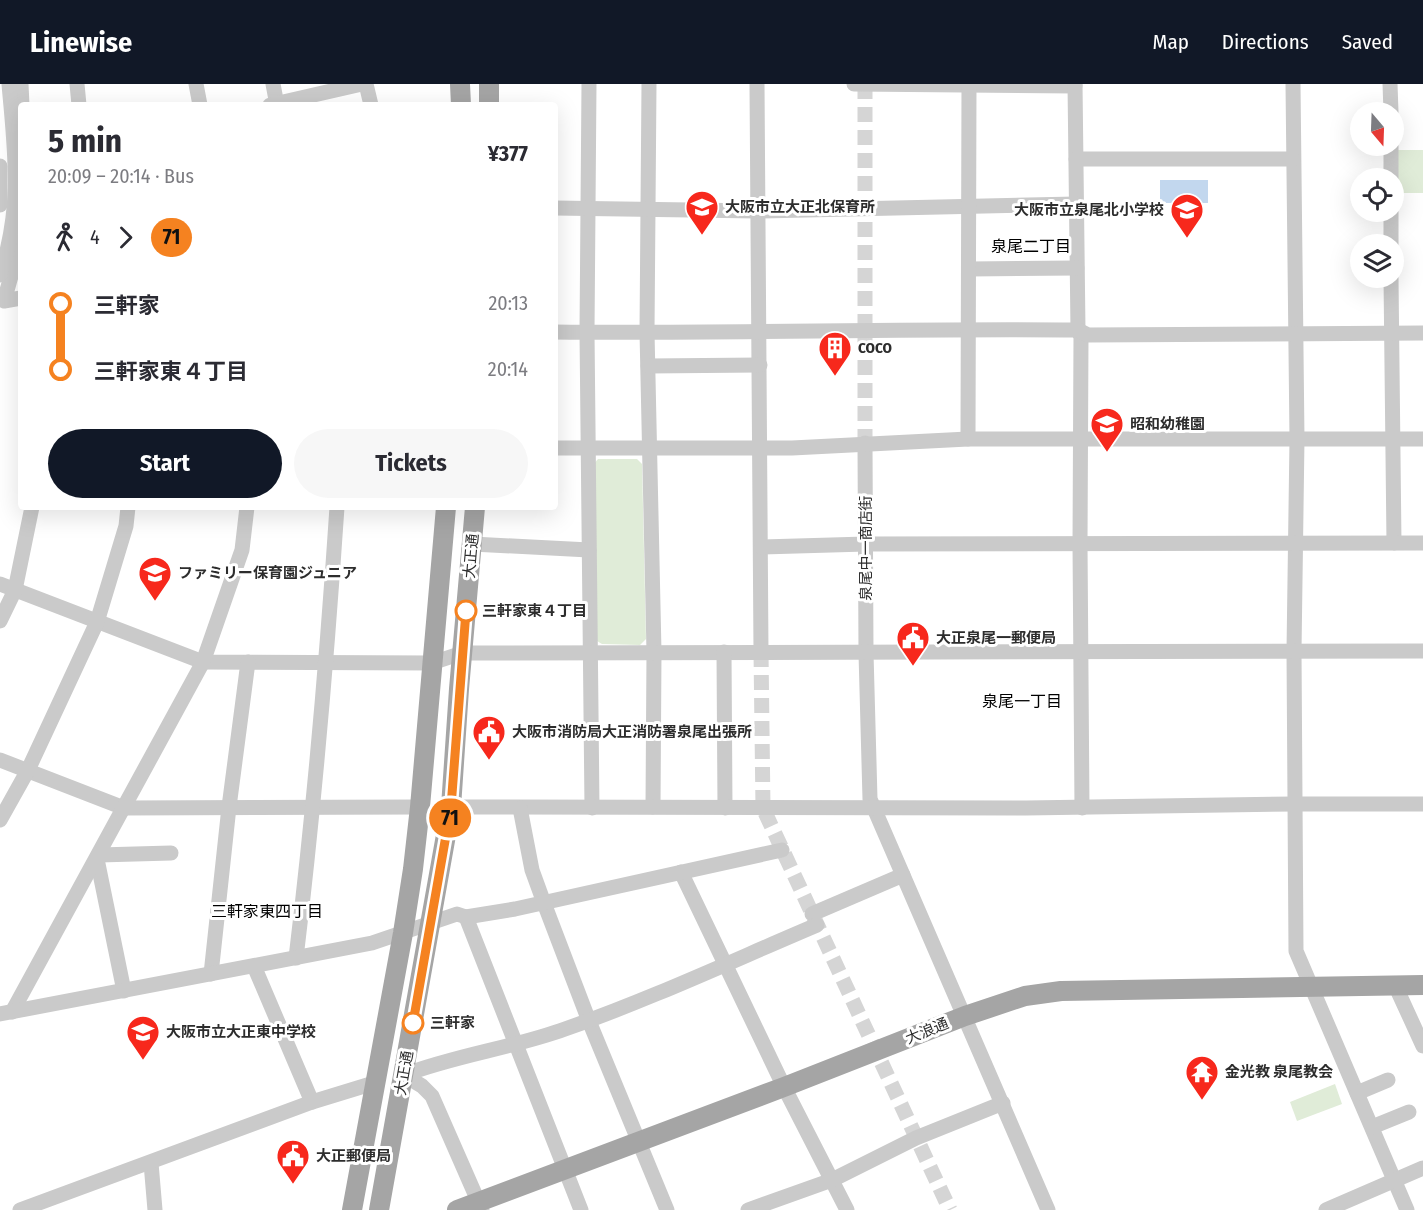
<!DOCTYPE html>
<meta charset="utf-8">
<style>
:root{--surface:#fff;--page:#f7f7f7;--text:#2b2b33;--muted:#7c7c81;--accent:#111827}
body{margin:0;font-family:"Fira Sans Condensed","Noto Sans JP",sans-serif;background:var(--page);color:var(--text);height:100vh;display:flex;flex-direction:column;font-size:22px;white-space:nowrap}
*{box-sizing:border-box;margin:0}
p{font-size:20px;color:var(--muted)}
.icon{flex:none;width:33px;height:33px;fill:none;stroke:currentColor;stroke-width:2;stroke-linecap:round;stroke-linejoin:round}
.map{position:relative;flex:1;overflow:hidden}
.drawer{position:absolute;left:18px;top:18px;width:540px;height:408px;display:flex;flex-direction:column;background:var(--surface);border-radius:6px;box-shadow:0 6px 24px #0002}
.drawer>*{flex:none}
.badge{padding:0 12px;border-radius:20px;font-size:21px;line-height:39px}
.needle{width:39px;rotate:161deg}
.tools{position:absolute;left:1350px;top:18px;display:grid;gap:12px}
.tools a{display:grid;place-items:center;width:54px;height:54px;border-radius:50%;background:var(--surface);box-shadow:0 6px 24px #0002;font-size:30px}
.map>.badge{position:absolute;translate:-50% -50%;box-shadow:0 0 0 3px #fff}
.legs{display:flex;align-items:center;gap:9px;height:66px;padding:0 30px;font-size:20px}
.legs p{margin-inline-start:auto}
.overview{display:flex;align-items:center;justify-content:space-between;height:102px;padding:0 30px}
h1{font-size:33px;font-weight:700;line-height:45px}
.cta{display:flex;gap:12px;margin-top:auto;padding:12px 30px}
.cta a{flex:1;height:69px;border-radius:36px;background:var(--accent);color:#fff;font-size:24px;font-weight:700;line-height:69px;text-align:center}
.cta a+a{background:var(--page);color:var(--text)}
ul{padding:0 30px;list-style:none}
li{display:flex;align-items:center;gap:21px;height:66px;font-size:22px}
li i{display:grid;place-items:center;width:9px;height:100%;margin:0 8px;background:currentColor}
li i::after{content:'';width:15px;height:15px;margin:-8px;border:4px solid;border-radius:50%;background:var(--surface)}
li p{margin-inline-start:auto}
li:first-child i{background:linear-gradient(#0000 50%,currentColor 0)}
li:last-child i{background:linear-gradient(currentColor 50%,#0000 0)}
header{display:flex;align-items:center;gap:36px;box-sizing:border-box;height:84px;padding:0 30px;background:var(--accent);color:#fff}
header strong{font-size:28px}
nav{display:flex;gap:33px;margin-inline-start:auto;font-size:21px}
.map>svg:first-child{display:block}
.green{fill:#e0ecd8}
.water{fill:#c2d7ee}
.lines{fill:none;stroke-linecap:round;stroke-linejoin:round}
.minor-tunnel{stroke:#d5d5d5;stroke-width:15;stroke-dasharray:15 8;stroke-linecap:butt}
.minor{stroke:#cacaca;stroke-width:15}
.major{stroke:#a5a5a5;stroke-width:20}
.line-1-casing{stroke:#fff;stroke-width:14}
.line-1{stroke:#f58220;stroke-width:9}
.stop-1-dot{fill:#fff;stroke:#f58220;stroke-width:3}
.labels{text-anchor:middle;stroke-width:6;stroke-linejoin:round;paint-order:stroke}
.poi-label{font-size:15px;font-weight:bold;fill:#2d2d2d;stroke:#fff;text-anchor:start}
.street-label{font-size:15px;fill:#2d2d2d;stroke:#fff}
.stop-label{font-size:15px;font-weight:bold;fill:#2d2d2d;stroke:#fff;text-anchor:start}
.neighbourhood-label{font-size:16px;fill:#000;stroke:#fff}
</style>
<header>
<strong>Linewise</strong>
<nav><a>Map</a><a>Directions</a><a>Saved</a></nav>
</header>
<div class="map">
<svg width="1423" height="1126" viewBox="0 0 1423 1126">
<rect width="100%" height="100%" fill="#fff"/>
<!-- green -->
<g class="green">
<rect x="1394" y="66" width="29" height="43"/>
<path d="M598,375H637L642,380L646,555L640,561L602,560L597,557L593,381Z"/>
<path d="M1335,1000L1342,1020L1297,1037L1290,1018Z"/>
</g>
<!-- water -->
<rect class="water" x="1160" y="96" width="48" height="23"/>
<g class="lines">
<!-- minor-tunnel -->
<g class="minor-tunnel">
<path d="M865,0V359"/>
<path d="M761,568L763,724L950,1126"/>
</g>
<!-- minor -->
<g class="minor">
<path d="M21,0L22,21"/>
<path d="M77,0L79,21"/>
<path d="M196,0L200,21"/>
<path d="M273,0L277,21"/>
<path d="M366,0L371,21"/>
<path d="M589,0L587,248L592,724"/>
<path d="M649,0L647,248L654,568L653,723"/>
<path d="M757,0L761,568"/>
<path d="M854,0L1075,2"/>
<path d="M1075,0L1078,246L1081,253L1080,460L1082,724"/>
<path d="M1293,0L1297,355L1294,567L1296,867L1407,1126"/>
<path d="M1390,0L1391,28"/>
<path d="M270,21L362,0"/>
<path d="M1076,75H1293"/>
<path d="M0,82V121"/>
<path d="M1391,94V62"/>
<path d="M555,124L758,127L1076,120"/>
<path d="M21,157L4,217L21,214"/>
<path d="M1391,160V128"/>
<path d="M969,185L1077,184"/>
<path d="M0,191C23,122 15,70 9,0"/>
<path d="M1391,194L1394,459"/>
<path d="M555,248C729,250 904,244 1078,246L1088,251L1423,249"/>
<path d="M648,282L760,281"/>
<path d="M968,355L969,0"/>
<path d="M865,359L866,569L870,715L1048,1126"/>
<path d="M555,364H792L968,355H1423"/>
<path d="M472,460L589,466"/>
<path d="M762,463L866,460L1423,459"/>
<path d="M0,500L203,578L432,579L462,569H484L1423,567"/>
<path d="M0,537L15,506L32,423"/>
<path d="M724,568L725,724"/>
<path d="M0,676L124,724L420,723"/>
<path d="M451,723L1026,724L1294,720H1423"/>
<path d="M520,724L532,786L544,819L589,937L667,1126"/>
<path d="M0,736L28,686L97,538L126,442L128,423"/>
<path d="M99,771L171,769"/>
<path d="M97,775L124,907"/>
<path d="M681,788L784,1003L847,1126"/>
<path d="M812,830L903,791"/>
<path d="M466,833L581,1126"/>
<path d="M296,874C314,724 327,574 337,423"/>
<path d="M254,882L312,1018"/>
<path d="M211,890L229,723L248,578"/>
<path d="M1395,901L1423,962"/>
<path d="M12,928L203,578L242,466L247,423"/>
<path d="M0,930L372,859L457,830L466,833L515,825L782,766"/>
<path d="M404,991C456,971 513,964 565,945C651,915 734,876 817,841"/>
<path d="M404,991L422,1002L432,1012L482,1126"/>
<path d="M1357,1009L1388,996"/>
<path d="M1372,1043L1409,1028"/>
<path d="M151,1079L155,1126"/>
<path d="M20,1126L312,1018L374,999"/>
<path d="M748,1126L832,1096L916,1054L1003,1019"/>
<path d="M1326,1126L1423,1084"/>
</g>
<!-- major -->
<g class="major">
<path d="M460,0L461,21"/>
<path d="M489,21V0"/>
<path d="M352,1126L403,849L413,785L420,723L446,423"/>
<path d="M379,1126L451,723L459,605L475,423"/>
<path d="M457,1126L784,1003L965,932L1025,912L1061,907L1423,901"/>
</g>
</g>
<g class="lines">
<!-- line-1 casing -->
<g class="line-1-casing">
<path id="line-1" d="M413,939L451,723L466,527"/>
</g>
<!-- line-1 -->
<use href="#line-1" class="line-1"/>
</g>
<!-- icons -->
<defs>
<g id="school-pin" transform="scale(1.725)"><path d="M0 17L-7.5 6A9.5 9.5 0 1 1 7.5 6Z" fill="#f7281c" stroke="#fff"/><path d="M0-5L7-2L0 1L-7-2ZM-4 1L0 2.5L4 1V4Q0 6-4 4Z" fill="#fff"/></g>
<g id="building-pin" transform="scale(1.725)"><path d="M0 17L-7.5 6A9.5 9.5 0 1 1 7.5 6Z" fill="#f7281c" stroke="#fff"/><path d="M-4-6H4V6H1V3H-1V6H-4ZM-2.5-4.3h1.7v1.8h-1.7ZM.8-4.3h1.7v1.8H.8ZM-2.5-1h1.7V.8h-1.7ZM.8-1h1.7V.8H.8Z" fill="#fff"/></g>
<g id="civic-pin" transform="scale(1.725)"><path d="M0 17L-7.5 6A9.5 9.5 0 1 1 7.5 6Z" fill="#f7281c" stroke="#fff"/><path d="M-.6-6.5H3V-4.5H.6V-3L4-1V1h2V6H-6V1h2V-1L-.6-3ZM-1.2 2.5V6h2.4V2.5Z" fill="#fff"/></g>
<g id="temple-pin" transform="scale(1.725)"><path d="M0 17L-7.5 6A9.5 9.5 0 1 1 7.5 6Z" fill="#f7281c" stroke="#fff"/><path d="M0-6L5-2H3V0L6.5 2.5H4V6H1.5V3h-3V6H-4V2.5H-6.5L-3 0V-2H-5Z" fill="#fff"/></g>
</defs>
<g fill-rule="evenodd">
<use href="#school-pin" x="702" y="123"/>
<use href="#school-pin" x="1187" y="126"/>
<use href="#building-pin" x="835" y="264"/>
<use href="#school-pin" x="1107" y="340"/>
<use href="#school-pin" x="155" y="489"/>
<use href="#civic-pin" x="913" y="554"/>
<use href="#civic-pin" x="489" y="648"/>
<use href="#school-pin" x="143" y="948"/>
<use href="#temple-pin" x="1202" y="988"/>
<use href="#civic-pin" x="293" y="1072"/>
</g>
<!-- markers -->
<g class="stop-1-dot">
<circle cx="466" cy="527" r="10"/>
<circle cx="413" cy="939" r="10"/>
</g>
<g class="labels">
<!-- poi labels -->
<g class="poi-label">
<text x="725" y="128">大阪市立大正北保育所</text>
<text x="1164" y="131" text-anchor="end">大阪市立泉尾北小学校</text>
<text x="858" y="269">COCO</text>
<text x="1130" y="345">昭和幼稚園</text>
<text x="178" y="494">ファミリー保育園ジュニア</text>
<text x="936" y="559">大正泉尾一郵便局</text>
<text x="512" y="653">大阪市消防局大正消防署泉尾出張所</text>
<text x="166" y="953">大阪市立大正東中学校</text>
<text x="1225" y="993">金光教 泉尾教会</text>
<text x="316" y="1077">大正郵便局</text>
</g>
<!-- street labels -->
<g class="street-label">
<text transform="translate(866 464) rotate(-90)" y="5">泉尾中一商店街</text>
<text transform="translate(471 472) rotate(-85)" y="5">大正通</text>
<text transform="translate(927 947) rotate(-22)" y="5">大浪通</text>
<text transform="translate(404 989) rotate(-80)" y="5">大正通</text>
</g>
<!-- stop labels -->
<g class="stop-label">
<text x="482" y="532">三軒家東４丁目</text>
<text x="430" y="944">三軒家</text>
</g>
<!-- neighbourhood labels -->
<g class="neighbourhood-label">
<text x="1031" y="168">泉尾二丁目</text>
<text x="1022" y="623">泉尾一丁目</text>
<text x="267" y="833">三軒家東四丁目</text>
</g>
</g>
</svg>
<div class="tools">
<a><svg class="needle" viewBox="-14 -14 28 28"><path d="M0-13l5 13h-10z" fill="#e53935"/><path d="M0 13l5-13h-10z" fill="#7c7c81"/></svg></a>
<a><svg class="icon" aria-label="locate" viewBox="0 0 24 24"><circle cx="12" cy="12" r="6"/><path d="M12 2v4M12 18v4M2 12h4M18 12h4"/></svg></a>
<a><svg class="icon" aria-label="layers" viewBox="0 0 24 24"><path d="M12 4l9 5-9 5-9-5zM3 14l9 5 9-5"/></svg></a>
</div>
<b class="badge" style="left:450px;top:734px;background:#f58220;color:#111">71</b>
<section class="drawer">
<div class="overview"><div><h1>5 min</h1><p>20:09 – 20:14 · Bus</p></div><b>¥377</b></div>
<div class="legs"><svg class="icon" aria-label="walk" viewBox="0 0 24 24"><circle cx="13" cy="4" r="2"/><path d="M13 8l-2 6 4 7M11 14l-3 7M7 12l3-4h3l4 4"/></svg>4<svg class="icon" aria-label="forward" viewBox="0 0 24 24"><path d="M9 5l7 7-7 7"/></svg><b class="badge" style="background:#f58220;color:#111">71</b></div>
<ul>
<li><i style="color:#f58220"></i><b>三軒家</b><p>20:13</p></li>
<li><i style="color:#f58220"></i><b>三軒家東４丁目</b><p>20:14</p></li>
</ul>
<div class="cta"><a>Start</a><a>Tickets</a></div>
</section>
</div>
